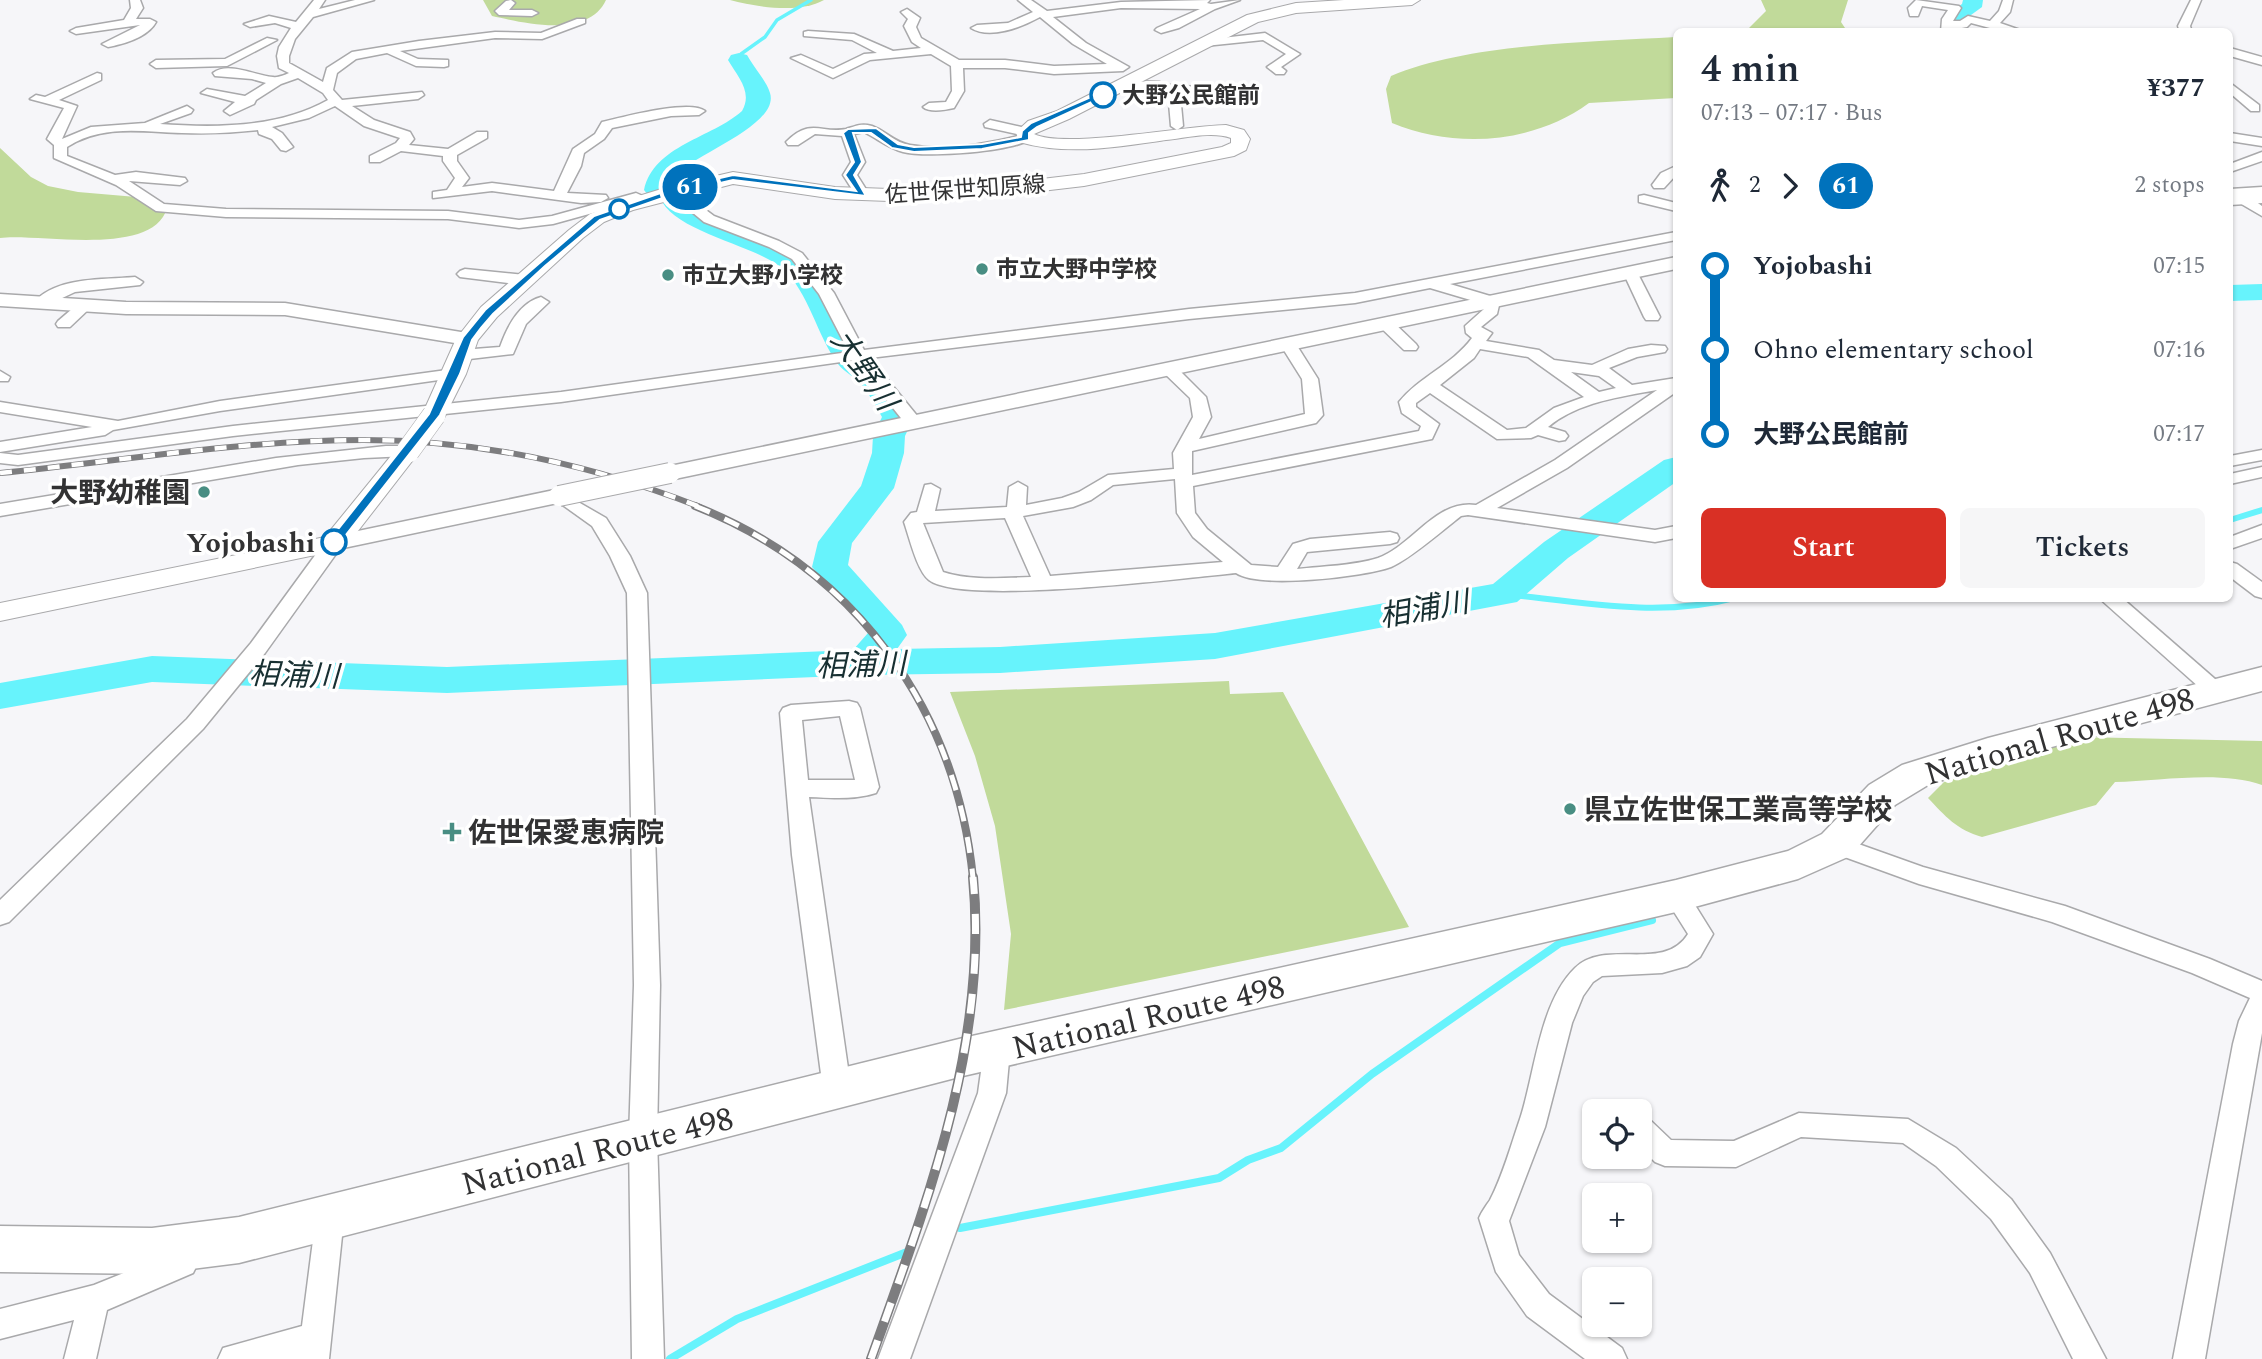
<!DOCTYPE html>
<meta charset="utf-8">
<style>
:root{--surface:#fff;--page:#f6f6f7;--text:#1f2937;--muted:#747a83;--accent:#d93025}
body{margin:0;font-family:Spectral,"Noto Sans JP",serif;background:var(--page);color:var(--text);height:100vh;display:flex;flex-direction:column;font-size:26px;white-space:nowrap}
*{box-sizing:border-box;margin:0}
p{font-size:23px;color:var(--muted)}
.icon{flex:none;width:38px;height:38px;fill:none;stroke:currentColor;stroke-width:2;stroke-linecap:round;stroke-linejoin:round}
.map{position:relative;flex:1;overflow:hidden}
.panel{position:absolute;left:1673px;top:28px;width:560px;height:574px;display:flex;flex-direction:column;background:var(--surface);border-radius:10px;box-shadow:0 2px 5px #0004}
.panel>*{flex:none}
.badge{padding:0 14px;border-radius:23px;font-size:24px;line-height:46px}
.fabs{position:absolute;left:1582px;top:1099px;display:grid;gap:14px}
.fabs a{display:grid;place-items:center;width:70px;height:70px;border-radius:10px;background:var(--surface);box-shadow:0 2px 5px #0004;font-size:35px}
.map>.badge{position:absolute;translate:-50% -50%;box-shadow:0 0 0 4px #fff}
.legs{display:flex;align-items:center;gap:10px;height:77px;padding:0 28px;font-size:23px}
.legs p{margin-inline-start:auto}
.summary{display:flex;align-items:center;justify-content:space-between;height:119px;padding:0 28px}
h1{font-size:38px;font-weight:600;line-height:52px}
.primary-button{display:flex;gap:14px;margin-top:auto;padding:14px 28px}
.primary-button a{flex:1;height:80px;border-radius:10px;background:var(--accent);color:#fff;font-size:28px;font-weight:600;line-height:80px;text-align:center}
.primary-button a+a{background:var(--page);color:var(--text)}
ul{padding:0 28px;list-style:none}
li{display:flex;align-items:center;gap:24px;height:84px;font-size:26px}
li i{display:grid;place-items:center;width:10px;height:100%;margin:0 9px;background:currentColor}
li i::after{content:'';width:18px;height:18px;margin:-9px;border:5px solid;border-radius:50%;background:var(--surface)}
li p{margin-inline-start:auto}
li:first-child i{background:linear-gradient(#0000 50%,currentColor 0)}
li:last-child i{background:linear-gradient(currentColor 50%,#0000 0)}
.map>svg:first-child{display:block}
.green{fill:#c1da9a}
.lines{fill:none;stroke-linecap:round;stroke-linejoin:round}
.stream-far2{stroke:#67f3fc;stroke-width:3.5}
.stream-far1{stroke:#67f3fc;stroke-width:6}
.stream{stroke:#67f3fc;stroke-width:8}
.river{fill:#67f3fc;fill-rule:evenodd}
.minor-casing{stroke:#a9a9ab;stroke-width:3}
.tertiary-casing{stroke:#a9a9ab;stroke-width:3}
.secondary-casing{stroke:#a9a9ab;stroke-width:2}
.trunk-casing{stroke:#a9a9ab;stroke-width:3}
.minor{fill:#fff;fill-rule:evenodd}
.tertiary{fill:#fff;fill-rule:evenodd}
.secondary{fill:#fff;fill-rule:evenodd}
.trunk{fill:#fff;fill-rule:evenodd}
.rail-far2-casing{stroke:#7d7d7f;stroke-width:6}
.rail-far1-casing{stroke:#7d7d7f;stroke-width:8}
.rail-casing{stroke:#7d7d7f;stroke-width:10}
.rail-far2{stroke:#fff;stroke-width:4.5;stroke-dasharray:12;stroke-linecap:butt}
.rail-far1{stroke:#fff;stroke-width:5;stroke-dasharray:16;stroke-linecap:butt}
.rail{stroke:#fff;stroke-width:7;stroke-dasharray:20;stroke-linecap:butt}
.tertiary-bridge-casing{stroke:#a9a9ab;stroke-width:22;stroke-linecap:butt}
.secondary-bridge-casing{stroke:#a9a9ab;stroke-width:24;stroke-linecap:butt}
.tertiary-bridge{stroke:#fff;stroke-width:20}
.secondary-bridge{stroke:#fff;stroke-width:23}
.line-1{fill:#0072bc;stroke:#fff;stroke-width:2}
.stop-1-dot{fill:#fff;stroke:#0072bc;stroke-width:3.5}
.poi-dot{fill:#498e83;stroke:#fff;stroke-width:2.5}
.labels{text-anchor:middle;stroke-width:7;stroke-linejoin:round;paint-order:stroke}
.far-stop-label{font-size:23px;font-weight:bold;fill:#323233;stroke:#fff;text-anchor:start}
.far-street-label{font-size:23px;fill:#323233;stroke:#fff}
.far-poi-label{font-size:23px;font-weight:bold;fill:#323233;stroke:#fff;text-anchor:start}
.poi-label{font-size:28px;font-weight:bold;fill:#323233;stroke:#fff;text-anchor:start}
.stop-label{font-size:28px;font-weight:bold;fill:#323233;stroke:#fff;text-anchor:end}
.water-label{font-size:30px;font-style:italic;fill:#183032;stroke:#fff}
.near-street-label{font-size:33px;fill:#323233;stroke:#fff}
</style>
<div class="map">
<svg width="2262" height="1359" viewBox="0 0 2262 1359">
<rect width="100%" height="100%" fill="#f6f6f9"/>
<!-- green -->
<g class="green">
<path d="M483,0H606C588,39 524,23 492,16Z"/>
<path d="M730,0H824C799,14 757,7 730,0Z"/>
<path d="M1761,0H1848L1841,22L1847,31H1746L1766,11Z"/>
<path d="M1676,37V98L1589,103C1533,144 1455,149 1392,123L1386,89L1391,76C1470,43 1591,42 1676,37Z"/>
<path d="M0,148L31,177L48,186L78,192L148,198L167,208C153,258 38,233 0,238Z"/>
<path d="M1229,681L1230,694L1283,692L1409,927L1004,1010L1011,934L995,826L975,756L950,692Z"/>
<path d="M2080,737L2262,741V785C2221,770 2159,781 2115,782L2096,805L1982,837C1957,830 1945,816 1928,798L1944,782Z"/>
</g>
<g class="lines">
<!-- stream-far2 -->
<path class="stream-far2" d="M739,60L741,54L765,37L777,20L811,0"/>
<!-- stream-far1 -->
<g class="stream-far1">
<path d="M2230,520L2262,510"/>
<path d="M1504,594C1579,602 1660,618 1734,598"/>
</g>
<!-- stream -->
<g class="stream">
<path d="M960,1228L1219,1178L1248,1160L1281,1148L1372,1074L1560,943L1652,920"/>
<path d="M670,1359L737,1319L907,1252"/>
</g>
<!-- river -->
<g class="river">
<path d="M1963,0H1983L1982,7L1971,15L1966,32H1945L1952,11L1962,4Z"/>
<path d="M739,53L747,55L750,60C756,70 767,82 770,93C780,125 693,155 674,176C671,180 670,186 669,191L681,193L710,215L775,242L801,256L821,281L863,356L884,372L914,417L905,436L904,453L894,488L852,543L848,565L902,625L907,635L897,649L1000,647L1215,633L1493,584L1544,542L1664,460L1676,457V482L1568,558L1517,602L1215,659L1000,673L863,675L447,693L152,682L0,709V683L152,656L447,667L853,650L868,633L867,631L812,567L818,542L861,486L872,453L873,436L882,417C876,407 870,395 862,385C856,377 845,373 838,364C817,336 809,292 782,268C755,245 671,231 660,197L648,195L644,190C654,145 712,138 742,111C753,92 738,77 728,60L731,55Z"/>
<path d="M2262,284V300L2230,301V285Z"/>
</g>
<!-- minor casing -->
<g class="minor-casing">
<g id="minor">
<path d="M130,0H140L143,8L136,19H150L156,22C148,37 124,44 108,47L102,44L140,25L76,34L70,31L76,28L124,20L131,8Z"/>
<path d="M314,0H325L319,9L355,0H374L313,17L295,39L289,56V63L323,82L327,68L352,52L419,41L495,32L541,33L577,19H585V23L542,39L495,38L400,51L418,59L448,60V66L444,67L416,66L387,53L356,59L337,73L333,90L342,100L422,92L424,95L418,99L352,106L374,120L410,132L414,139L409,145L448,149L477,132H487V138L457,155V161L469,178L462,187L492,183L554,191L573,149L595,134L602,122C623,117 690,99 705,111L699,115L671,116L612,128L604,139L584,153L581,166L567,193L606,195L608,198L601,202L581,203L492,191L433,198V192L447,190L455,178L443,161V156L401,151L380,162H370V156L396,143L400,138L364,126L335,106L309,118L272,127L282,133L293,147L286,151L281,150L272,139L259,134L258,130C233,133 208,134 182,133C142,132 103,124 67,147V156L115,175L136,172L185,178L187,181L180,185L129,181L164,204L226,209L448,211L519,220L552,216L636,193L652,200L645,204L636,201L553,224L519,228L448,219L226,217L156,211L116,185L54,158V145L47,139L64,108L30,99L36,95L45,97L97,73L101,74V80L59,100L77,106L62,139L91,127L145,123L187,106L193,110L191,113L160,124C216,128 278,128 328,100L323,93L298,78L281,84L256,100L254,104L230,115L224,111L235,102L201,93L207,89L245,96L266,83L252,79L215,76L213,73C228,61 256,76 273,77C278,78 284,75 289,73L279,68L277,56L279,47L291,28L275,23L250,27L244,24L269,16L296,22Z"/>
<path d="M511,0L515,3L509,10H532L538,13L532,16L499,15L495,11L506,1Z"/>
<path d="M1018,0H1031L1047,11L1121,2L1210,0L1207,3L1211,4L1240,0L1215,9L1179,28L1161,33L1155,30L1157,28L1200,9L1121,8L1053,17L1086,43L1129,67L1123,71L1054,74L1005,68H963L964,91L954,108C945,110 930,113 923,107L929,103L946,102L952,91L951,66L931,54L870,60L833,78L791,58L801,55L833,69L864,54L877,53L852,40L804,36V32L808,31L854,34L893,51L921,48L912,42L904,26L908,19L901,12L907,9L920,18L916,27L921,38L959,60H1005L1054,66L1107,64L1073,44L1040,17C1022,27 990,40 971,28L977,25L1008,23L1033,12Z"/>
<path d="M1916,0L1959,6L1961,8L1953,21H1960L1968,16L1990,21L1999,11L2003,0H2013L2010,12L2000,23L2026,32H2005L1971,23L1967,27L1941,32L1942,19L1948,10L1922,6L1918,16H1910L1908,8Z"/>
<path d="M2191,0H2201L2190,26L2192,32H2180L2178,26Z"/>
<path d="M1265,33L1300,54L1281,67L1286,71L1284,74H1276L1267,67L1286,54L1263,40L1205,46L1199,43L1205,40Z"/>
<path d="M267,38L277,40L227,66L156,68L150,64L156,60L225,59Z"/>
<path d="M2230,48L2262,57V65L2230,56Z"/>
<path d="M1124,81L1159,82L1174,86L1248,88L1254,92L1248,96L1180,94L1183,126L1177,130L1171,126L1168,92L1120,88V82Z"/>
<path d="M2230,83L2259,105V111H2251L2230,93Z"/>
<path d="M990,120L1030,129L1031,132L1029,135L1032,138C1015,152 926,158 903,152C888,148 878,139 864,132L854,134L865,162L857,175L869,194L862,198L857,197L843,175L851,162L842,136L815,134L798,145H788L786,142C811,117 821,134 846,129C856,126 861,123 872,126C886,131 895,143 910,145C946,151 987,144 1022,135L985,127L984,124Z"/>
<path d="M2230,133L2262,138V146L2230,141Z"/>
<path d="M2262,152V161L2230,172V164Z"/>
<path d="M1676,166V175L1664,188H1654L1652,185L1661,173Z"/>
<path d="M675,187L714,216L779,241L802,253L834,293L864,350L1189,309L1355,293L1676,232V240L1450,284L1497,298L1500,301L1497,314L1481,327L1492,333L1486,341L1539,350L1554,360L1592,365L1628,349L1651,345L1665,346L1667,349L1665,352L1637,357L1609,368L1632,385L1676,378V392L1567,468L1497,508L1655,530L1676,526V538L1655,542L1468,515L1461,516C1443,530 1410,559 1391,567C1363,577 1259,589 1236,573C1185,578 962,606 929,580C917,571 909,536 904,522L911,513L917,512L925,485L931,484L940,489L935,511L1007,507L1009,487L1018,482L1027,487L1026,505L1062,498L1079,492L1108,475L1174,469L1173,453L1193,417L1190,398L1164,373L1162,370L1164,367H1176L1206,397L1211,417L1199,439L1305,414L1302,379L1280,344L1282,341H1294L1318,379L1323,415L1316,423L1192,451V475L1419,431L1421,426L1402,413L1399,402C1419,377 1452,365 1472,338L1466,333L1465,326L1484,309V304L1430,288L1355,303L1189,319L870,358L923,423L914,428L908,427L855,360L561,402L233,436L18,465L0,463V453L18,455L233,426L561,392L849,352L819,294L792,259L769,247L704,222L670,194L668,191ZM1480,349L1528,357L1584,397L1554,408L1526,428L1507,430L1440,385L1474,358ZM1571,372L1599,376L1616,388L1599,392ZM1657,390L1555,460L1476,505C1436,499 1412,546 1378,558C1352,566 1323,566 1297,569L1307,552L1390,544L1397,542L1399,538L1397,534L1390,532L1310,539L1293,544L1278,567L1251,565L1207,529L1195,513L1193,486L1432,439L1439,424L1416,407V403L1430,393L1497,439L1531,438L1538,435L1559,441L1565,440L1568,436L1565,432L1548,427C1578,402 1620,397 1657,390ZM1175,479L1177,513L1193,537L1223,562L1050,576L1023,516L1073,507L1091,500L1113,485ZM1005,518L1031,577C1002,578 971,581 943,572L923,523Z"/>
<path d="M2262,187V195L2248,196L2262,206V216L2238,202V197H2230V189Z"/>
<path d="M1644,195L1676,203V211L1639,202V196Z"/>
<path d="M1630,268L1637,272L1660,317L1658,320H1646L1644,317L1623,272Z"/>
<path d="M465,269L525,275L533,280L525,285L460,277L457,274L460,271Z"/>
<path d="M135,277L143,282L140,285L75,292L41,308L33,303C57,276 103,280 135,277Z"/>
<path d="M541,297L549,302L526,324L513,354L461,360L453,355L461,350L500,347C507,327 519,303 541,297Z"/>
<path d="M84,301L89,303L92,306L89,309L70,327H58L56,324L58,321L79,303Z"/>
<path d="M1385,318L1391,320L1416,344L1418,347L1416,350H1404L1379,326L1377,323Z"/>
<path d="M454,369L460,371L462,374L460,377L220,411L113,430L105,435L0,452V442L92,427L0,412V402L118,421L220,401Z"/>
<path d="M0,371L10,377L8,381H0Z"/>
<path d="M386,446H408L417,451L408,456L364,458L298,465L0,516V504L276,458Z"/>
<path d="M2262,450V460L2230,466V456Z"/>
<path d="M2262,467V477L2230,484V474Z"/>
<path d="M559,491L606,518L630,556L647,593L660,985L657,1138L664,1359H632L629,1138L634,985L627,593L610,556L592,526L550,496Z"/>
<path d="M2262,525V538L2230,549V537Z"/>
<path d="M334,537L341,539L343,543L341,547L265,653L203,729L9,922L0,925V900L187,719L251,643L327,539Z"/>
<path d="M2230,562L2237,564L2262,582V598L2255,596L2230,577Z"/>
<path d="M2099,598H2122L2223,686L2227,691L2223,696L2216,698L2209,696Z"/>
<path d="M849,701L857,703L860,708L879,787L876,793C854,800 832,798 809,797L851,1089L847,1097L837,1101L827,1097L823,1089L792,855L780,713L783,708L791,705ZM840,716L855,780H808L802,720Z"/>
<path d="M1836,836L1923,867L2065,906L2210,959L2262,981V1033L2205,1359H2173L2233,1044L2239,1021L2250,998L2192,973L2052,922L1919,884L1828,851L1824,845L1828,839Z"/>
<path d="M1676,886L1685,889L1713,934L1700,957L1687,966L1662,973L1602,976L1593,982L1583,996L1572,1023L1545,1127L1509,1221L1519,1255L1549,1294L1622,1348L1627,1359H1585L1527,1316L1496,1272L1479,1218C1482,1211 1486,1206 1490,1200C1503,1175 1511,1145 1520,1119C1535,1074 1539,1003 1575,968C1606,938 1664,973 1688,934L1664,896L1667,889Z"/>
<path d="M997,1039L1006,1042L1010,1050L1006,1093L910,1359H878L978,1093L984,1050L988,1042Z"/>
<path d="M1799,1113L1908,1119L1956,1148L2011,1199L2050,1253L2106,1359H2073L2030,1273L1991,1219L1936,1166L1903,1143L1801,1137L1736,1167L1665,1166L1655,1162L1640,1147V1117L1650,1120L1671,1140L1734,1141Z"/>
<path d="M330,1203L340,1207L344,1217L329,1359H218L223,1348L302,1326L316,1217L320,1207Z"/>
<path d="M183,1249L193,1253L198,1263L193,1273L107,1310L96,1359H64L74,1320L0,1339V1309L94,1285Z"/>
</g>
</g>
<!-- tertiary casing -->
<g class="tertiary-casing">
<g id="tertiary">
<path d="M2262,193V203L2230,205V195Z"/>
<path d="M1676,257V269L670,480L662,478L659,473L662,468L670,466Z"/>
<path d="M0,294L126,302L285,303L467,333L474,335L477,339L474,343L467,345L285,315L126,314L0,306Z"/>
<path d="M559,489L567,491L570,496L567,501L334,550L326,548L322,543L326,538L334,536Z"/>
</g>
</g>
<!-- secondary casing -->
<g class="secondary-casing">
<g id="secondary">
<path d="M1344,0H1420L1412,5L1296,13L1258,22L1069,119L1034,134C1064,149 1184,126 1226,125L1244,130L1250,139L1246,150L1234,156L1084,186L1016,194L889,201L835,199L733,184L633,210L604,222L583,238L497,317L478,340L466,374L443,420L434,422L425,420L422,415L456,339L481,307L569,230L590,214L619,202L668,187L733,172L835,187L889,189L1016,182L1084,174L1222,147L1231,143V138C1212,131 1186,138 1166,140C1117,147 1068,156 1019,142L1016,132L1028,121L1057,111L1247,15L1296,3Z"/>
<path d="M408,444L417,446L420,451L344,549L0,621V603L325,537L399,446Z"/>
</g>
</g>
<!-- trunk casing -->
<g class="trunk-casing">
<path id="trunk" d="M2262,667V691L1995,762L1928,785L1895,805L1850,856L1798,879L1676,912L963,1076L239,1263L152,1274L0,1272V1226L152,1228L239,1217L963,1038L1676,880L1788,851L1822,834L1869,785L1902,765L1988,738Z"/>
</g>
<!-- minor -->
<use href="#minor" class="minor"/>
<!-- tertiary -->
<use href="#tertiary" class="tertiary"/>
<!-- secondary -->
<use href="#secondary" class="secondary"/>
<!-- trunk -->
<use href="#trunk" class="trunk"/>
<!-- rail-far2 casing -->
<g class="rail-far2-casing">
<path id="rail-far2" d="M0,473C121,461 243,440 364,440C480,440 593,465 700,507"/>
</g>
<!-- rail-far1 casing -->
<g class="rail-far1-casing">
<path id="rail-far1" d="M695,506C855,569 956,708 973,878"/>
</g>
<!-- rail casing -->
<g class="rail-casing">
<path id="rail" d="M871,1359C926,1205 989,1044 973,877"/>
</g>
<!-- rail-far2 -->
<use href="#rail-far2" class="rail-far2"/>
<!-- rail-far1 -->
<use href="#rail-far1" class="rail-far1"/>
<!-- rail -->
<use href="#rail" class="rail"/>
<!-- tertiary-bridge casing -->
<g class="tertiary-bridge-casing">
<path id="tertiary-bridge" d="M559,496L670,473"/>
</g>
<!-- secondary-bridge casing -->
<g class="secondary-bridge-casing">
<path id="secondary-bridge" d="M408,451L434,415"/>
</g>
<!-- tertiary-bridge -->
<use href="#tertiary-bridge" class="tertiary-bridge"/>
<!-- secondary-bridge -->
<use href="#secondary-bridge" class="secondary-bridge"/>
</g>
<!-- line-1 -->
<path class="line-1" d="M1100,93L1107,95L1037,127L1029,133V140L982,149L914,152L892,148L871,133H853L862,162L854,175L866,196L733,180L677,193L600,220L545,266L493,314L481,328L472,340L460,374L440,415L338,545L334,546L328,542L429,414L463,337L485,310L594,216L672,189L733,175L856,191L845,175L854,162L843,133L848,129L876,128L898,144L914,147L982,144L1021,137L1022,131L1031,123Z"/>
<!-- markers -->
<g class="stop-1-dot">
<circle cx="1103" cy="95" r="12"/>
<circle cx="619" cy="209" r="9"/>
<circle cx="334" cy="542" r="12"/>
</g>
<g class="poi-dot">
<circle cx="982" cy="269" r="7"/>
<circle cx="668" cy="275" r="7"/>
<circle cx="204" cy="492" r="7"/>
<circle cx="1570" cy="809" r="7"/>
<path d="M448.5 821.5h7v7h7v7h-7v7h-7v-7h-7v-7h7z"/>
</g>
<g class="labels">
<!-- far-stop labels -->
<g class="far-stop-label">
<text x="1122" y="103">大野公民館前</text>
</g>
<!-- far-street labels -->
<g class="far-street-label">
<text transform="translate(965 189) rotate(-4)" y="8">佐世保世知原線</text>
</g>
<!-- far-poi labels -->
<g class="far-poi-label">
<text x="996" y="277">市立大野中学校</text>
<text x="682" y="283">市立大野小学校</text>
</g>
<!-- poi labels -->
<g class="poi-label">
<text x="190" y="502" text-anchor="end">大野幼稚園</text>
<text x="1584" y="819">県立佐世保工業高等学校</text>
<text x="468" y="842">佐世保愛恵病院</text>
</g>
<!-- stop labels -->
<g class="stop-label">
<text x="315" y="552">Yojobashi</text>
</g>
<!-- water labels -->
<g class="water-label">
<text transform="translate(864 370) rotate(55)" y="10">大野川</text>
<text transform="translate(1424 609) rotate(-10)" y="10">相浦川</text>
<text transform="translate(861 665) rotate(-2)" y="10">相浦川</text>
<text transform="translate(294 675) rotate(2)" y="10">相浦川</text>
</g>
<!-- near-street labels -->
<g class="near-street-label">
<text transform="translate(2059 735) rotate(-16)" y="12">National Route 498</text>
<text transform="translate(1148 1016) rotate(-13)" y="12">National Route 498</text>
<text transform="translate(597 1150) rotate(-14)" y="12">National Route 498</text>
</g>
</g>
</svg>
<div class="fabs">
<a><svg class="icon" aria-label="locate" viewBox="0 0 24 24"><circle cx="12" cy="12" r="6"/><path d="M12 2v4M12 18v4M2 12h4M18 12h4"/></svg></a>
<a>+</a>
<a>−</a>
</div>
<b class="badge" style="left:690px;top:187px;background:#0072bc;color:#fff">61</b>
<section class="panel">
<div class="summary"><div><h1>4 min</h1><p>07:13 – 07:17 · Bus</p></div><b>¥377</b></div>
<div class="legs"><svg class="icon" aria-label="walk" viewBox="0 0 24 24"><circle cx="13" cy="4" r="2"/><path d="M13 8l-2 6 4 7M11 14l-3 7M7 12l3-4h3l4 4"/></svg>2<svg class="icon" aria-label="forward" viewBox="0 0 24 24"><path d="M9 5l7 7-7 7"/></svg><b class="badge" style="background:#0072bc;color:#fff">61</b><p>2 stops</p></div>
<ul>
<li><i style="color:#0072bc"></i><b>Yojobashi</b><p>07:15</p></li>
<li><i style="color:#0072bc"></i><span>Ohno elementary school</span><p>07:16</p></li>
<li><i style="color:#0072bc"></i><b>大野公民館前</b><p>07:17</p></li>
</ul>
<div class="primary-button"><a>Start</a><a>Tickets</a></div>
</section>
</div>
